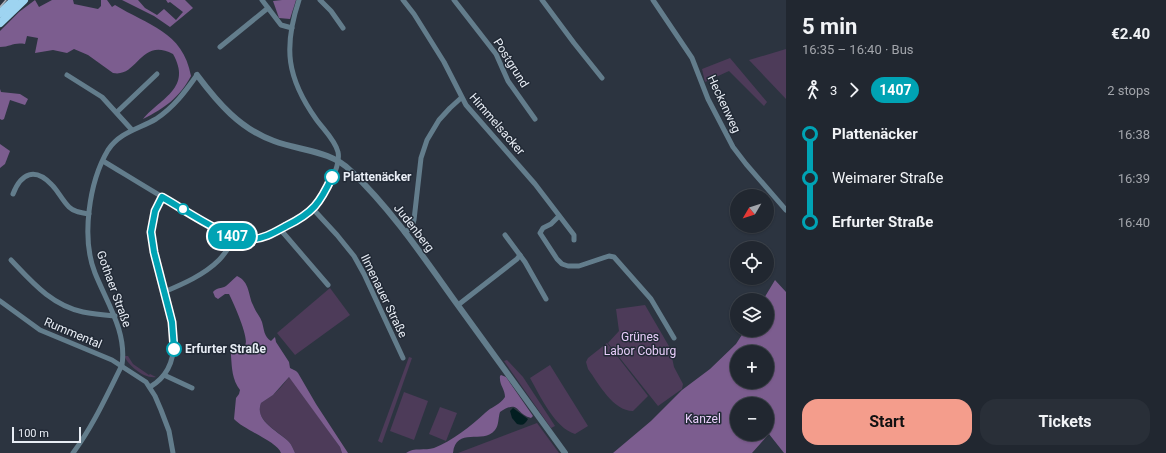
<!DOCTYPE html>
<meta charset="utf-8">
<style>
:root{--surface:#212730;--page:#292f38;--text:#f1f3f6;--muted:#a2a5ab;--line:#3e444c;--accent:#f49d8c}
body{margin:0;font-family:Roboto,sans-serif;background:var(--page);color:var(--text);height:100vh;display:flex;flex-direction:column;font-size:15px;white-space:nowrap}
*{box-sizing:border-box;margin:0}
p{font-size:13px;color:var(--muted)}
.icon{flex:none;width:22px;height:22px;fill:none;stroke:currentColor;stroke-width:2;stroke-linecap:round;stroke-linejoin:round}
.map{position:relative;flex:1;overflow:hidden}
.side{display:flex;flex-direction:column;background:var(--surface);width:380px}
.side>*{flex:none}
.badge{padding:0 8px;border-radius:13px;font-size:14px;line-height:26px}
.needle{width:26px;rotate:231deg}
.fabs{position:absolute;left:730px;top:189px;display:grid;gap:8px}
.fabs a{display:grid;place-items:center;width:44px;height:44px;border-radius:50%;background:var(--surface);box-shadow:0 1px 3px #0004,0 0 0 1px var(--line);font-size:20px}
.scale{position:absolute;left:12px;bottom:10px;width:69px;box-sizing:border-box;padding-left:4px;border:2px solid #e8edf5;border-top:0;font-size:11px;line-height:14px;white-space:nowrap;color:#e8edf5;-webkit-text-stroke:3px #222a36;paint-order:stroke}
.map>.badge{position:absolute;translate:-50% -50%;box-shadow:0 0 0 2px #fff}
.legs{display:flex;align-items:center;gap:6px;height:44px;padding:0 16px;font-size:13px}
.legs p{margin-inline-start:auto}
.headline{display:flex;align-items:center;justify-content:space-between;height:68px;padding:0 16px}
h1{font-size:22px;font-weight:700;line-height:30px}
.button{display:flex;gap:8px;margin-top:auto;padding:8px 16px}
.button a{flex:1;height:46px;border-radius:16px;background:var(--accent);color:#111;font-size:16px;font-weight:700;line-height:46px;text-align:center}
.button a+a{background:var(--page);color:var(--text)}
ul{padding:0 16px;list-style:none}
li{display:flex;align-items:center;gap:14px;height:44px;font-size:15px}
li i{display:grid;place-items:center;width:6px;height:100%;margin:0 5px;background:currentColor}
li i::after{content:'';width:10px;height:10px;margin:-5px;border:3px solid;border-radius:50%;background:var(--surface)}
li p{margin-inline-start:auto}
li:first-child i{background:linear-gradient(#0000 50%,currentColor 0)}
li:last-child i{background:linear-gradient(currentColor 50%,#0000 0)}
main{display:flex;flex:1;min-height:0}
.map>svg:first-child{display:block}
.green{fill:#4d3b59}
.forest{fill:#7c5d8f;fill-rule:evenodd}
.water{fill:#031e21}
.lines{fill:none;stroke-linecap:round;stroke-linejoin:round}
.minor{stroke:#637d8c;stroke-width:5}
.tertiary{stroke:#637d8c;stroke-width:6}
.trunk{stroke:#9ed4f1;stroke-width:8}
.rail{stroke:#abb1ba;stroke-width:1.5}
.line-1-casing{stroke:#fff;stroke-width:9}
.line-1{stroke:#00a3b4;stroke-width:6}
.stop-1-dot{fill:#fff;stroke:#00a3b4;stroke-width:2}
.labels{text-anchor:middle;stroke-width:3;stroke-linejoin:round;paint-order:stroke}
.street-label{font-size:12px;fill:#e8edf5;stroke:#222a36}
.stop-label{font-size:12px;font-weight:bold;fill:#e8edf5;stroke:#222a36;text-anchor:start}
.park-label{font-size:12px;fill:#e8cdfa;stroke:#222a36}
</style>
<main>
<div class="map">
<svg width="786" height="453" viewBox="0 0 786 453">
<rect width="100%" height="100%" fill="#2c3440"/>
<!-- green -->
<g class="green">
<path d="M786,49V99L749,60Z"/>
<path d="M730,58L767,102L764,106L729,71L705,82L702,69Z"/>
<path d="M330,288L350,315L295,355L277,333Z"/>
<path d="M645,305L670,348L674,367L683,384L682,389L658,406L608,343L619,331L616,309Z"/>
<path d="M607,343L648,396L633,411C613,411 599,384 588,369L586,362L588,358Z"/>
<path d="M124,356H128L133,364L149,375L150,374L156,377C144,379 129,366 124,356Z"/>
<path d="M409,357L412,358L382,443L378,441Z"/>
<path d="M507,360L523,377L555,426L551,428L504,361Z"/>
<path d="M550,365L588,426L575,434C555,428 540,396 530,378Z"/>
<path d="M289,377L291,378L340,447L342,453H295C293,449 292,445 289,442C278,430 254,421 261,403L273,395L282,386Z"/>
<path d="M404,392L428,401L414,440L390,431Z"/>
<path d="M440,407L457,413L446,441L429,434Z"/>
<path d="M537,423L559,453H458Z"/>
</g>
<!-- forest -->
<g class="forest">
<path d="M35,0L39,7L52,0H73L74,4L98,9L101,6V0H107L112,7L115,5C147,25 183,31 191,76C179,98 165,108 143,119C162,97 192,88 173,54C140,37 138,78 113,73L88,55L74,49L67,53L53,50L35,53L38,38L27,36L25,44C13,42 11,47 0,47V31L19,12Z"/>
<path d="M122,0H138L145,8L157,15L164,9L176,20L183,12L170,2L168,3L166,0H185L193,8L170,27L154,16Z"/>
<path d="M282,0H296L290,19L279,18L273,1Z"/>
<path d="M0,89L1,92L20,94L28,99L25,105L10,100L4,119L2,120L0,119Z"/>
<path d="M0,144L10,151L5,164L0,168Z"/>
<path d="M237,276C250,282 248,295 253,305C255,311 260,316 262,322C264,329 264,337 271,341L275,337L276,342L289,362L290,368L296,371L298,373L316,404L348,453H342L340,447L289,377L273,395L261,403C254,421 278,431 289,442C292,445 293,449 295,453H281C278,442 244,430 234,419L236,398L239,394L240,390C232,379 232,369 231,356V353C235,351 243,349 245,345C250,339 233,302 229,294H225L218,299L215,297L213,292C217,287 221,289 226,286C230,283 233,279 237,276Z"/>
<path d="M775,280L786,292V453H784L769,434L752,453H613L651,421L682,390L710,369L736,344L745,330H767V300H763ZM737,352H767V382H737ZM737,404H767V434H737Z"/>
<path d="M501,375L506,377L533,416L531,418C515,414 520,399 500,412C498,418 499,425 495,430C483,445 456,426 453,453H406C414,447 425,451 434,448C452,441 471,426 485,413C491,407 500,405 505,397C505,389 499,385 500,376Z"/>
</g>
<!-- water -->
<path class="water" d="M513,408L528,419C525,424 523,426 517,424L512,418L510,411Z"/>
<g class="lines">
<!-- minor -->
<g class="minor">
<path d="M262,0L281,25L292,28"/>
<path d="M320,0L331,11L343,28"/>
<path d="M403,0L414,14L444,62L466,105L535,184L574,235V240"/>
<path d="M454,0L496,54L508,81L535,119"/>
<path d="M542,0L574,43L602,78"/>
<path d="M653,0L692,58L708,99L733,147L746,164L786,210"/>
<path d="M220,47L268,8"/>
<path d="M67,75L102,97L132,130"/>
<path d="M117,112L157,74"/>
<path d="M103,161C136,181 168,201 202,220C213,226 226,236 240,239C261,242 304,221 317,204C326,194 341,166 338,152C335,140 323,129 316,119C287,78 283,48 299,0"/>
<path d="M13,194C21,173 35,167 52,185C58,191 62,200 69,207C74,212 82,213 89,214"/>
<path d="M313,209L337,235L354,256L364,274L403,358"/>
<path d="M559,216L551,224L543,228L540,233L557,259L562,264L568,266H579L609,256L614,257L651,299L674,338"/>
<path d="M280,229L328,285"/>
<path d="M405,233L412,226L414,220L421,158L427,140L439,120L450,108L461,98"/>
<path d="M505,235L525,262L546,299"/>
<path d="M11,260C32,282 51,305 83,312C93,314 104,315 115,316"/>
<path d="M164,292C183,284 204,275 219,260C225,254 230,245 236,238"/>
<path d="M0,301L40,330L112,360L146,382L155,396L161,410L169,431L173,453"/>
<path d="M458,305L517,259L520,255"/>
<path d="M164,375L192,388"/>
<path d="M150,387C203,356 151,277 151,232C151,219 156,208 162,197"/>
<path d="M73,453C93,426 107,395 122,365C127,332 107,303 95,273C81,238 89,182 108,150C120,132 139,129 156,119C174,107 185,92 197,75"/>
</g>
<!-- tertiary -->
<path class="tertiary" d="M197,75C218,103 240,129 274,141C300,151 330,150 351,171C392,210 424,258 457,304C493,354 529,403 565,453"/>
<!-- trunk -->
<g class="trunk">
<path d="M0,13L14,0"/>
<path d="M0,23L24,0"/>
</g>
<!-- rail -->
<path class="rail" d="M0,7L6,0"/>
</g>
<g class="lines">
<!-- line-1 casing -->
<g class="line-1-casing">
<path id="line-1" d="M174,349L172,322L154,252L151,232L155,211L162,197C184,209 228,241 252,239C264,239 275,232 286,226C313,213 320,203 332,177"/>
</g>
<!-- line-1 -->
<use href="#line-1" class="line-1"/>
</g>
<!-- markers -->
<g class="stop-1-dot">
<circle cx="332" cy="177" r="7"/>
<circle cx="183" cy="209" r="5"/>
<circle cx="174" cy="349" r="7"/>
</g>
<g class="labels">
<!-- street labels -->
<g class="street-label">
<text transform="translate(511 63) rotate(58)" y="4">Postgrund</text>
<text transform="translate(724 104) rotate(65)" y="4">Heckenweg</text>
<text transform="translate(497 124) rotate(49)" y="4">Himmelsacker</text>
<text transform="translate(414 228) rotate(52)" y="4">Judenberg</text>
<text transform="translate(114 289) rotate(70)" y="4">Gothaer Straße</text>
<text transform="translate(384 296) rotate(64)" y="4">Ilmenauer Straße</text>
<text transform="translate(73 333) rotate(23)" y="4">Rummental</text>
</g>
<!-- stop labels -->
<g class="stop-label">
<text x="343" y="181">Plattenäcker</text>
<text x="185" y="353">Erfurter Straße</text>
</g>
<!-- park labels -->
<g class="park-label">
<text x="640" y="341">Grünes<tspan x="640" dy="14">Labor Coburg</tspan></text>
<text x="703" y="423">Kanzel</text>
</g>
</g>
</svg>
<div class="fabs">
<a><svg class="needle" viewBox="-14 -14 28 28"><path d="M0-13l5 13h-10z" fill="#e53935"/><path d="M0 13l5-13h-10z" fill="#a2a5ab"/></svg></a>
<a><svg class="icon" aria-label="locate" viewBox="0 0 24 24"><circle cx="12" cy="12" r="6"/><path d="M12 2v4M12 18v4M2 12h4M18 12h4"/></svg></a>
<a><svg class="icon" aria-label="layers" viewBox="0 0 24 24"><path d="M12 4l9 5-9 5-9-5zM3 14l9 5 9-5"/></svg></a>
<a>+</a>
<a>−</a>
</div>
<div class="scale">100 m</div>
<b class="badge" style="left:232px;top:236px;background:#00a3b4;color:#fff">1407</b>
</div>
<section class="side">
<div class="headline"><div><h1>5 min</h1><p>16:35 – 16:40 · Bus</p></div><b>€2.40</b></div>
<div class="legs"><svg class="icon" aria-label="walk" viewBox="0 0 24 24"><circle cx="13" cy="4" r="2"/><path d="M13 8l-2 6 4 7M11 14l-3 7M7 12l3-4h3l4 4"/></svg>3<svg class="icon" aria-label="forward" viewBox="0 0 24 24"><path d="M9 5l7 7-7 7"/></svg><b class="badge" style="background:#00a3b4;color:#fff">1407</b><p>2 stops</p></div>
<ul>
<li><i style="color:#00a3b4"></i><b>Plattenäcker</b><p>16:38</p></li>
<li><i style="color:#00a3b4"></i><span>Weimarer Straße</span><p>16:39</p></li>
<li><i style="color:#00a3b4"></i><b>Erfurter Straße</b><p>16:40</p></li>
</ul>
<div class="button"><a>Start</a><a>Tickets</a></div>
</section>
</main>
